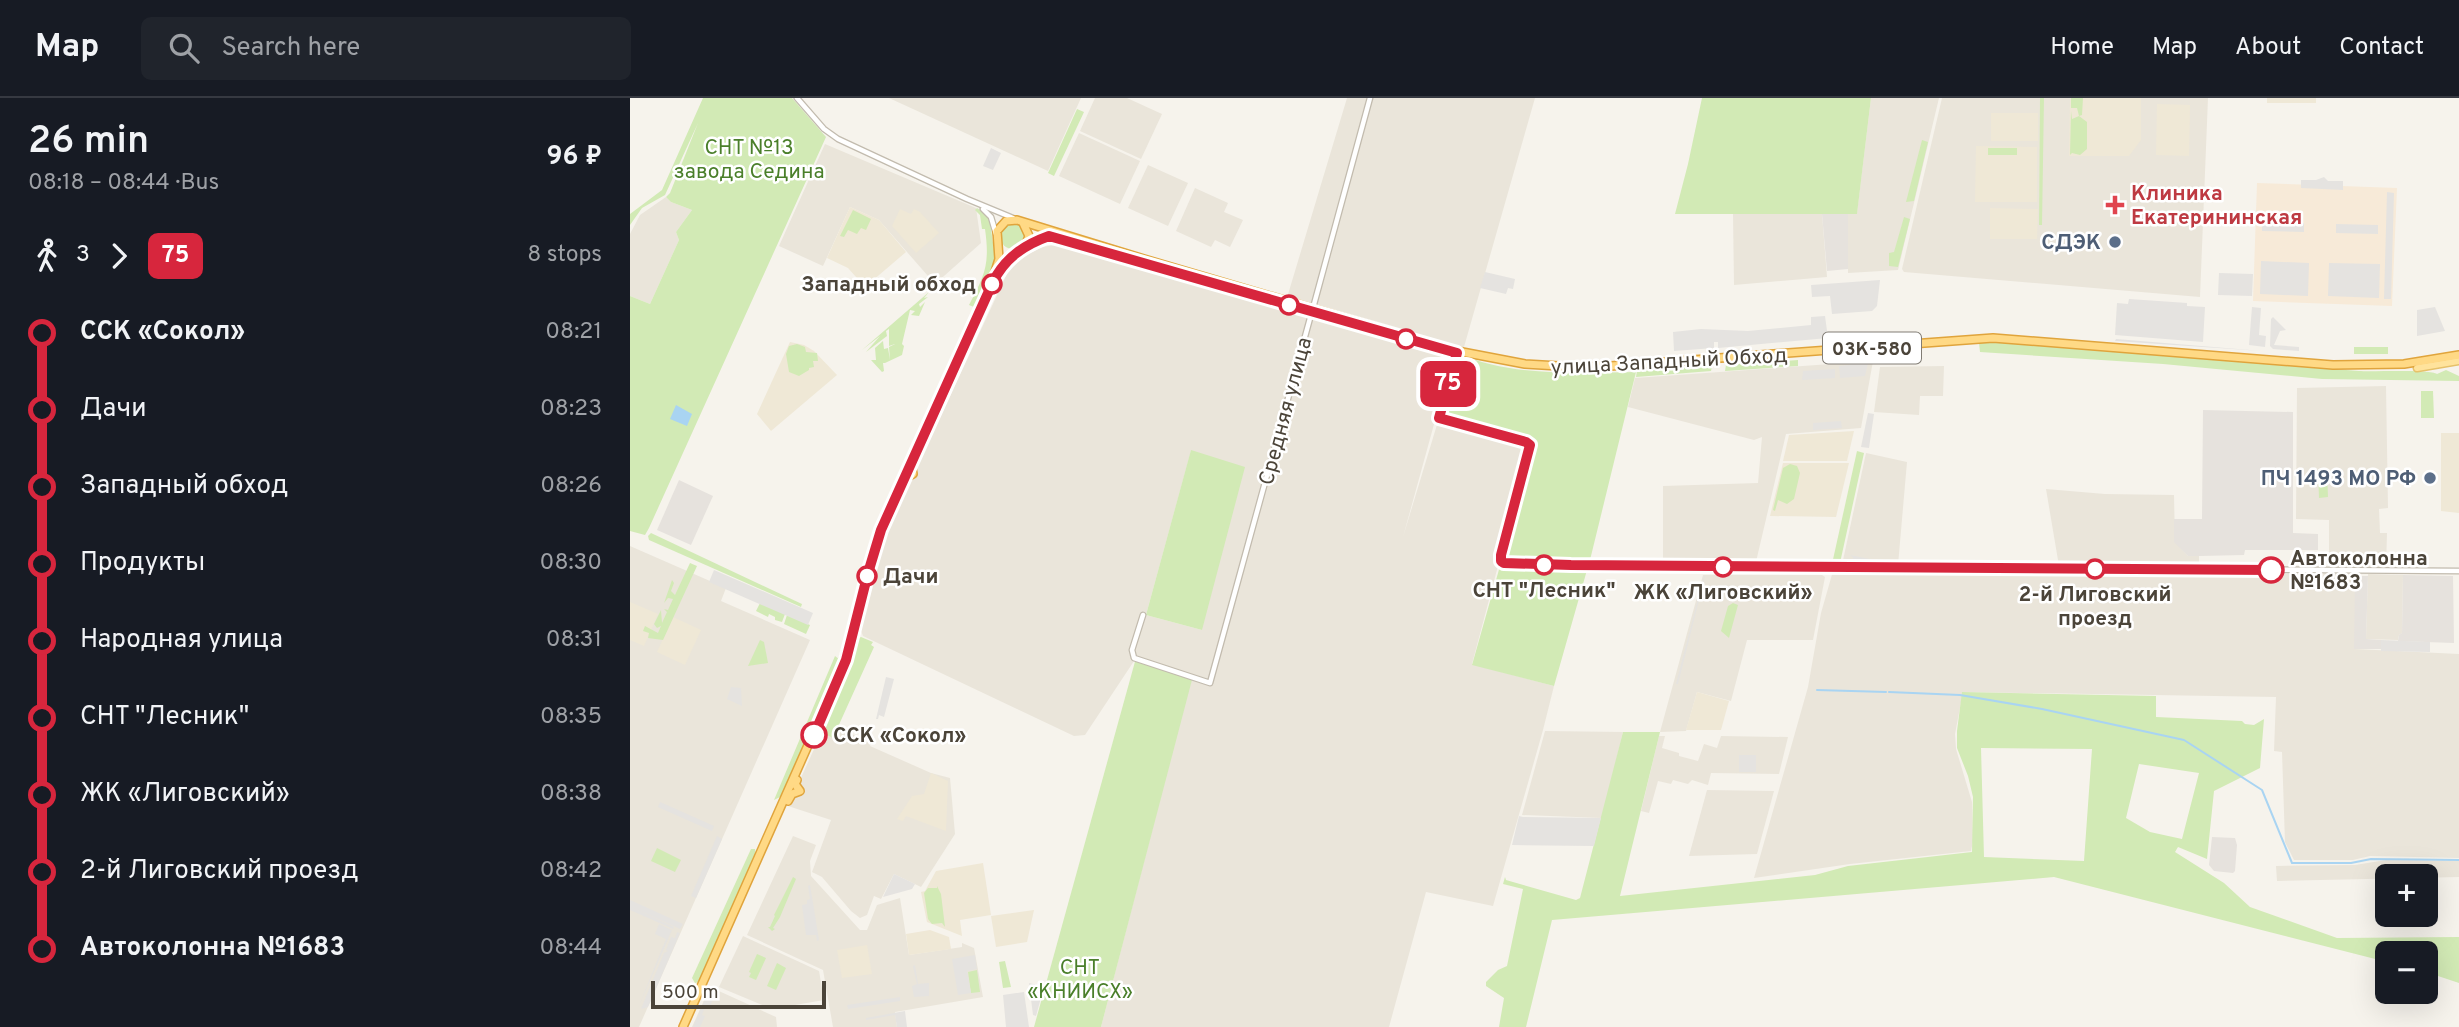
<!DOCTYPE html>
<meta charset="utf-8">
<style>
:root{--surface:#171b24;--page:#20242c;--text:#f1f3f6;--muted:#9ea1a6;--line:#363941}
body{margin:0;font-family:Overpass,sans-serif;background:var(--page);color:var(--text);height:100vh;display:flex;flex-direction:column;font-size:26px;white-space:nowrap}
*{box-sizing:border-box;margin:0}
p{font-size:23px;color:var(--muted)}
.icon{flex:none;width:38px;height:38px;fill:none;stroke:currentColor;stroke-width:2;stroke-linecap:round;stroke-linejoin:round}
.map{position:relative;flex:1;overflow:hidden}
.side{display:flex;flex-direction:column;background:var(--surface);width:630px}
.side>*{flex:none}
.badge{padding:0 14px;border-radius:10px;font-size:24px;line-height:46px}
.controls{position:absolute;left:1745px;top:766px;display:grid;gap:14px}
.controls a{display:grid;place-items:center;width:63px;height:63px;border-radius:10px;background:var(--surface);box-shadow:0 7px 28px #0002;font-size:35px}
.scale{position:absolute;left:21px;bottom:18px;width:175px;box-sizing:border-box;padding-left:7px;border:4px solid #4b4439;border-top:0;font-size:19px;line-height:24px;white-space:nowrap;color:#4b4439;-webkit-text-stroke:5px #fff;paint-order:stroke}
.map>.badge{position:absolute;translate:-50% -50%;box-shadow:0 0 0 4px #fff}
.legs{display:flex;align-items:center;gap:10px;height:77px;padding:0 28px;font-size:23px}
.legs p{margin-inline-start:auto}
.head{display:flex;align-items:center;justify-content:space-between;height:119px;padding:0 28px}
h1{font-size:38px;font-weight:600;line-height:52px}
ul{padding:0 28px;list-style:none}
li{display:flex;align-items:center;gap:24px;height:77px;font-size:26px}
li i{display:grid;place-items:center;width:10px;height:100%;margin:0 9px;background:currentColor}
li i::after{content:'';width:18px;height:18px;margin:-9px;border:5px solid;border-radius:50%;background:var(--surface)}
li p{margin-inline-start:auto}
li:first-child i{background:linear-gradient(#0000 50%,currentColor 0)}
li:last-child i{background:linear-gradient(currentColor 50%,#0000 0)}
header{display:flex;align-items:center;gap:42px;box-sizing:border-box;height:98px;padding:0 35px;background:var(--surface);border-bottom:2px solid var(--line)}
header strong{font-size:33px}
nav{display:flex;gap:38px;margin-inline-start:auto;font-size:24px}
.search{width:490px;height:63px;background:var(--page);display:flex;align-items:center;gap:18px;box-sizing:border-box;padding:0 24px;border-radius:10px;color:var(--muted);font-size:26px}
main{display:flex;flex:1;min-height:0}
.map>svg:first-child{display:block}
.residential{fill:#eae5da;fill-rule:evenodd}
.commercial{fill:#f7ead8}
.industrial{fill:#e6e2dd}
.education{fill:#efe8d6}
.green{fill:#d2eab5;fill-rule:evenodd}
.parking{fill:#e5e3e0}
.water{fill:#a9d4f2}
.lines{fill:none;stroke-linecap:round;stroke-linejoin:round}
.stream{stroke:#a9d4f2;stroke-width:2}
.tertiary-casing{stroke:#c2bbae;stroke-width:7}
.primary-casing{stroke:#e6c16a;stroke-width:9}
.trunk-casing{stroke:#e0a43c;stroke-width:10}
.tertiary{stroke:#fff;stroke-width:4.5}
.primary{stroke:#ffe39c;stroke-width:6}
.trunk{stroke:#ffd985;stroke-width:7}
.line-1-casing{stroke:#fff;stroke-width:16}
.line-1{stroke:#d7263d;stroke-width:10}
.health-dot{fill:#e0444e;stroke:#fff;stroke-width:2.5}
.service-dot{fill:#5c6f8a;stroke:#fff;stroke-width:2.5}
.stop-1-dot{fill:#fff;stroke:#d7263d;stroke-width:3.5}
.labels{text-anchor:middle;stroke-width:5;stroke-linejoin:round;paint-order:stroke}
.shield{fill:#fff;stroke:#817c74;stroke-width:2}
.shield-label{font-size:19px;font-weight:bold;fill:#4b4439}
.park-label{font-size:21px;fill:#4a7f2a;stroke:#fff}
.health-label{font-size:21px;font-weight:bold;fill:#be3a42;stroke:#fff;text-anchor:start}
.service-label{font-size:21px;font-weight:bold;fill:#4e5e75;stroke:#fff;text-anchor:end}
.stop-label{font-size:21px;font-weight:bold;fill:#4b4439;stroke:#fff;text-anchor:start}
.street-label{font-size:21px;fill:#4b4439;stroke:#fff}
</style>
<header>
<strong>Map</strong>
<div class="search"><svg class="icon" aria-label="search" viewBox="0 0 24 24"><circle cx="10" cy="10" r="6"/><path d="M15 15l6 6"/></svg>Search here</div>
<nav><a>Home</a><a>Map</a><a>About</a><a>Contact</a></nav>
</header>
<main>
<section class="side">
<div class="head"><div><h1>26 min</h1><p>08:18 – 08:44 · Bus</p></div><b>96 ₽</b></div>
<div class="legs"><svg class="icon" aria-label="walk" viewBox="0 0 24 24"><circle cx="13" cy="4" r="2"/><path d="M13 8l-2 6 4 7M11 14l-3 7M7 12l3-4h3l4 4"/></svg>3<svg class="icon" aria-label="forward" viewBox="0 0 24 24"><path d="M9 5l7 7-7 7"/></svg><b class="badge" style="background:#d7263d;color:#fff">75</b><p>8 stops</p></div>
<ul>
<li><i style="color:#d7263d"></i><b>ССК «Сокол»</b><p>08:21</p></li>
<li><i style="color:#d7263d"></i><span>Дачи</span><p>08:23</p></li>
<li><i style="color:#d7263d"></i><span>Западный обход</span><p>08:26</p></li>
<li><i style="color:#d7263d"></i><span>Продукты</span><p>08:30</p></li>
<li><i style="color:#d7263d"></i><span>Народная улица</span><p>08:31</p></li>
<li><i style="color:#d7263d"></i><span>СНТ &quot;Лесник&quot;</span><p>08:35</p></li>
<li><i style="color:#d7263d"></i><span>ЖК «Лиговский»</span><p>08:38</p></li>
<li><i style="color:#d7263d"></i><span>2-й Лиговский проезд</span><p>08:42</p></li>
<li><i style="color:#d7263d"></i><b>Автоколонна №1683</b><p>08:44</p></li>
</ul>
</section>
<div class="map">
<svg width="1829" height="929" viewBox="0 0 1829 929">
<rect width="100%" height="100%" fill="#f6f3ec"/>
<!-- residential -->
<g class="residential">
<path d="M259,0H451L418,73Z"/>
<path d="M465,0H497L532,16L511,61L450,33Z"/>
<path d="M717,0H905L834,249L827,255L806,319L773,439L809,320L896,346L899,351L842,566L924,588L913,632L863,808L796,794L759,929H471L562,578L506,560L455,637L444,638L233,538L230,530L248,453L382,165L412,149L431,146L653,213ZM561,353L572,532L516,517Z"/>
<path d="M1241,0H1309L1268,172L1218,175V116L1227,115Z"/>
<path d="M1312,0H1578L1570,199L1274,174L1272,171Z"/>
<path d="M449,35L510,63L490,106L429,78Z"/>
<path d="M195,46L346,110L351,145L305,186L249,122L220,109L193,168L149,148Z"/>
<path d="M518,67L558,85L538,128L498,110Z"/>
<path d="M565,90L598,105L594,114L613,122L600,149L585,142L581,149L546,133Z"/>
<path d="M36,99L41,104L62,112L46,134L49,142L20,206L0,198V136L10,117Z"/>
<path d="M1103,116H1192L1197,179L1104,187Z"/>
<path d="M1243,263L1231,330L1156,336L1125,468L1033,467V388L1128,385L1132,339L1124,342L998,309L1005,280Z"/>
<path d="M1314,268L1313,298H1290L1289,317L1244,314L1250,269Z"/>
<path d="M1756,288L1758,410L1749,411L1750,435H1757L1756,470L1699,469V422L1666,421L1667,290Z"/>
<path d="M1236,355L1277,364L1268,467H1212Z"/>
<path d="M1416,391L1475,396L1544,397L1545,444L1558,458H1569V469L1429,468Z"/>
<path d="M0,448L96,490L91,503L180,542L9,929H0Z"/>
<path d="M1203,473L1721,476L1725,478V551L1829,556V760L1740,758L1723,762H1664L1655,744L1652,654L1644,653L1646,599L1333,594L1325,636L1326,651L1342,704L1343,743L1341,753L1220,766L1124,780L1178,589L1191,515Z"/>
<path d="M1738,476L1773,477L1772,535L1769,537L1768,542L1736,541Z"/>
<path d="M1073,477H1192L1195,479L1183,542H1117L1101,603L1067,594L1056,633L1030,634Z"/>
<path d="M197,623L241,646L240,648L301,675L320,680L325,736L291,789L264,776L251,801L244,798L237,817L230,820L221,813L192,779L182,774L201,722L158,708Z"/>
<path d="M915,633L993,634L972,720L892,717Z"/>
<path d="M1029,638H1035L1032,650L1049,655V658L1068,663L1074,646L1087,650L1091,638L1158,639L1149,676L1081,675L1078,687L1062,682L1058,686L1043,682L1041,686L1028,683L1019,715L1011,713Z"/>
<path d="M1077,692L1144,693L1127,756L1059,758Z"/>
<path d="M163,738L186,747L180,763L181,778L230,832H237L247,807L270,800L279,857L332,849V845L344,850L353,899L265,914L267,929H203L193,872L117,837Z"/>
<path d="M1756,762L1829,763V779L1647,783L1646,768L1725,767Z"/>
<path d="M113,838L189,873L194,902L142,911L89,889Z"/>
<path d="M80,889L146,919L147,929H62Z"/>
</g>
<!-- commercial -->
<path class="commercial" d="M1627,85L1767,90L1762,208L1623,203Z"/>
<!-- industrial -->
<g class="industrial">
<path d="M1192,116H1218V171L1197,173Z"/>
<path d="M1573,312L1663,314V435L1688,436V452H1615L1614,457L1569,458H1558L1544,444V421H1572Z"/>
<path d="M49,382L83,398L61,447L27,432Z"/>
<path d="M1773,477L1823,478L1824,545L1768,543L1769,537L1772,535Z"/>
<path d="M1725,478H1738L1736,541L1751,542V551H1724Z"/>
<path d="M1582,739L1605,740L1607,747L1605,773L1603,775L1584,773L1579,767Z"/>
</g>
<!-- education -->
<g class="education">
<path d="M1440,0H1511V42L1499,58H1439Z"/>
<rect x="1637" y="0" width="49" height="5"/>
<path d="M1527,6L1560,7L1559,58L1526,57Z"/>
<rect x="1361" y="15" width="47" height="28"/>
<path d="M1346,48L1407,49V104H1345Z"/>
<path d="M220,109L249,122L276,154L235,189L218,170L197,160Z"/>
<path d="M1360,110L1408,111L1407,141H1360Z"/>
<path d="M270,111L281,116L284,111L290,114L309,135L286,155L262,128Z"/>
<path d="M160,244L174,247L184,253L207,277L141,333L127,316Z"/>
<path d="M1224,333L1217,363H1153L1159,337Z"/>
<path d="M1811,335H1829V415L1811,413Z"/>
<path d="M1153,365H1219L1206,419L1140,418Z"/>
<path d="M0,504L28,516L14,548L0,542Z"/>
<path d="M43,519L71,532L55,567L27,554Z"/>
<path d="M1067,594L1099,603L1091,632H1056Z"/>
<path d="M301,675L318,683L316,733L276,718L273,723L267,721L282,698L294,696Z"/>
<path d="M353,765L361,817L330,822L332,838L297,824L291,794L295,793L306,773Z"/>
<path d="M404,812L397,844L366,849L361,818Z"/>
<path d="M300,832L319,839L321,851L279,857L276,836Z"/>
<path d="M237,847L242,876L212,880L207,852Z"/>
</g>
<!-- green -->
<g class="green">
<path d="M73,0H162L196,39L19,430L15,437L0,433V198L20,206L49,142L46,134L62,112L41,104L36,99L40,95L68,25L35,97L12,110L0,127V116L32,92Z"/>
<path d="M1072,0H1241L1227,116H1045L1058,66Z"/>
<path d="M1410,0H1414L1412,127H1409Z"/>
<path d="M1441,0H1453L1452,17L1449,18L1457,24V51L1450,57L1442,55L1440,57L1441,13L1442,21L1449,18L1447,10H1441Z"/>
<path d="M447,11L454,14L424,78L418,75Z"/>
<path d="M1292,42L1298,44L1284,103L1276,104Z"/>
<rect x="1358" y="50" width="29" height="7"/>
<path d="M347,110L359,118L366,165L344,209L339,207C355,177 360,166 355,131H352L350,117L345,112Z"/>
<path d="M223,112L241,121L236,132L231,130L227,136L218,132L214,139L210,138Z"/>
<path d="M1274,119L1280,121L1268,169L1259,168V155L1264,154Z"/>
<circle cx="383" cy="138" r="13"/>
<path d="M299,194L294,200L298,199L289,206L290,209L295,204L289,218L281,217L285,213L280,212L272,246L274,248L272,257L255,265H253L254,273L252,274L241,262H246L245,250L253,243L254,251L258,250L260,262L259,249L265,246L259,248V231L256,233L257,238L236,254L250,238L232,252Z"/>
<path d="M1349,245H1380L1729,273C1743,274 1800,271 1807,276L1816,272L1829,278V283L1692,281L1533,266L1350,254Z"/>
<path d="M167,246L175,249L176,254L187,255L188,263H183L184,269L179,270V272L169,278L159,274L156,256L159,248Z"/>
<rect x="1724" y="249" width="34" height="7"/>
<path d="M827,255C881,279 948,275 1006,274L961,458L924,588L842,567L870,468L869,459L905,345L809,320Z"/>
<path d="M1168,262V268L1095,273L1096,267Z"/>
<path d="M1082,268L1081,273L1006,279L1007,273Z"/>
<path d="M1791,293H1803L1804,320H1791Z"/>
<path d="M561,352L615,369L572,532L516,517Z"/>
<path d="M1227,353L1234,355L1210,465L1204,469L1202,466Z"/>
<path d="M1160,366L1167,368L1170,375L1164,401L1157,406L1148,402L1145,413L1143,412L1153,370Z"/>
<path d="M1688,372H1697L1698,399L1689,400Z"/>
<path d="M21,435L172,506L171,509L19,442L18,438Z"/>
<path d="M60,465L67,468L33,542L18,540L19,535L13,533L15,528L28,535L31,528L27,530L24,526L31,512L32,525L37,514L34,511L38,512L43,501L38,500L34,505L42,482L44,485L41,493L45,497Z"/>
<path d="M130,505L155,516L152,524L145,522V519L139,516L138,519L126,513Z"/>
<path d="M1103,505L1108,507L1099,540L1091,533L1098,508Z"/>
<path d="M157,517L180,527L176,536L154,526Z"/>
<path d="M231,539L243,544L241,547L244,549L203,640L189,633L224,543Z"/>
<path d="M130,542L134,544L138,565L118,568Z"/>
<path d="M205,558L210,562L207,569L154,697L144,702Z"/>
<path d="M506,560L563,578L471,929H404Z"/>
<path d="M1332,594L1526,598V619L1612,623L1615,626L1624,627L1634,621L1630,670L1584,693L1577,761L1548,749L1545,754L1594,785L1620,809L1707,840L1829,839V885L1796,874V856H1757V864L1424,779L922,822L896,929H869L874,900L856,888V884L868,872L877,868L893,791L873,786L875,779L876,782L946,802L950,800L993,634H1030L990,798L1185,777L1218,768L1342,754L1343,699L1338,678L1327,650V633ZM1351,650L1462,651L1454,763L1354,759ZM1509,666L1569,675L1552,741L1520,734L1496,720Z"/>
<path d="M27,750L51,762L45,774L21,763Z"/>
<path d="M121,751H125L126,758L69,884L65,885L62,880Z"/>
<path d="M163,779L166,781L150,819L143,830L145,831L142,833L138,829H140L145,818L144,817Z"/>
<path d="M307,788L311,796L315,829L312,825L302,826L298,821L294,795L298,790H307Z"/>
<path d="M127,856L136,860L126,882L119,879L121,875L119,874Z"/>
<path d="M375,863L381,889L373,890L369,864Z"/>
<path d="M147,865L156,870L146,892L137,888Z"/>
<path d="M347,872L350,894L341,895L338,874Z"/>
</g>
<!-- parking -->
<g class="parking">
<path d="M361,50L371,55L363,72L353,68Z"/>
<path d="M1694,79L1698,83H1713V92L1671,90V82H1686Z"/>
<path d="M1757,94L1764,95L1761,201H1754Z"/>
<path d="M1632,125H1674V134L1632,133Z"/>
<path d="M1706,126L1748,127V136L1706,135Z"/>
<path d="M1631,163L1679,165L1678,198L1630,196Z"/>
<path d="M1699,165L1750,166L1749,200L1698,198Z"/>
<path d="M855,174L885,181L883,191L878,190L876,196L850,190Z"/>
<path d="M1589,175L1623,176L1622,198L1588,197Z"/>
<path d="M1250,182L1247,208L1242,213L1202,216L1200,198L1182,199L1181,187Z"/>
<path d="M1499,201L1557,205V208L1575,209L1573,244L1485,237L1487,205L1498,206Z"/>
<path d="M1622,209L1631,210L1629,237L1636,238L1635,249L1619,247Z"/>
<path d="M1805,209L1815,233L1787,238V212Z"/>
<path d="M1195,218L1198,240L1088,250V244H1084V250L1044,253L1043,234L1071,231L1118,233L1181,227V219Z"/>
<path d="M1643,219L1656,232L1650,233L1644,247L1669,249V253L1643,251L1640,248L1641,221Z"/>
<path d="M1486,241L1632,253L1485,243Z"/>
<path d="M1220,265H1238L1235,278L1210,280L1209,268L1220,267Z"/>
<path d="M1205,271V280L1172,282L1173,273Z"/>
<path d="M1238,315L1244,316L1239,350L1231,349Z"/>
<path d="M1211,323L1212,330L1183,332V325Z"/>
<path d="M1220,457L1260,465L1263,462L1260,467L1246,464L1244,467L1234,465L1233,467H1216L1217,463H1222L1223,459Z"/>
<path d="M1075,461H1117V467L1075,466Z"/>
<path d="M84,472L183,515L178,527L79,484Z"/>
<path d="M1074,478H1075L1048,586H1046Z"/>
<path d="M1751,542L1800,544V554L1751,553Z"/>
<path d="M256,579L264,581L254,619L249,617L248,621H246Z"/>
<path d="M101,589L111,590L112,608L97,601Z"/>
<rect x="1109" y="657" width="17" height="17"/>
<path d="M30,704L84,728L82,733L28,709Z"/>
<path d="M889,718L893,719L971,720L964,748L882,747Z"/>
<path d="M87,738L92,741L66,800L61,798Z"/>
<path d="M264,776L285,786L282,791L253,799Z"/>
<path d="M180,787L189,842L187,843L186,837H176L172,807L177,806V802L180,801L178,788Z"/>
<path d="M0,802L53,826L50,831L2,809L44,829L43,831L0,812Z"/>
<path d="M29,826L42,832L8,910L36,841L25,836Z"/>
<path d="M47,834L50,835L18,909L11,911L34,855L38,853L36,852L41,839L45,840Z"/>
<path d="M345,857L347,871L337,873L341,895L328,897L322,861Z"/>
<path d="M285,867L288,886L299,885V898L284,899L282,888L287,886L283,868Z"/>
<path d="M399,885L414,889L406,918L403,917Z"/>
<path d="M79,892L86,895L79,910L75,909L72,917L75,918L70,929H63Z"/>
<path d="M394,894L399,929H376L373,897Z"/>
<path d="M270,899V903L218,911L217,907Z"/>
<path d="M275,913L277,929H267L265,917L236,922V920Z"/>
</g>
<!-- water -->
<path class="water" d="M46,307L62,316L57,328L40,321Z"/>
<g class="lines">
<!-- stream -->
<g class="stream">
<path d="M1187,592L1256,594"/>
<path d="M1259,594L1330,597L1412,611L1554,642L1632,692L1662,765H1721L1741,761L1829,762"/>
</g>
<!-- tertiary casing -->
<g class="tertiary-casing">
<g id="tertiary">
<path d="M167,0L194,31L208,41L337,101L383,120"/>
<path d="M353,111L361,119L366,136"/>
<path d="M683,210L740,0"/>
<path d="M827,255L809,320L896,344L899,347L871,463L877,466L946,467"/>
<path d="M946,467L1829,473"/>
<path d="M513,517L502,552L504,560L580,585L682,213"/>
</g>
</g>
<!-- primary casing -->
<g class="primary-casing">
<path id="primary" d="M1787,270L1829,263"/>
</g>
<!-- trunk casing -->
<g class="trunk-casing">
<g id="trunk">
<path d="M393,125L399,138L395,149"/>
<path d="M369,173C379,156 409,135 429,139"/>
<path d="M274,381L283,376L281,365"/>
<path d="M158,703L162,696L170,693L165,686L167,682"/>
<path d="M53,929L207,582C224,533 232,481 249,432L365,174L369,161L367,133L376,123L387,122L514,161L827,253L895,266L946,269L981,268L1363,240L1703,267L1774,266L1829,257"/>
</g>
</g>
<!-- tertiary -->
<use href="#tertiary" class="tertiary"/>
<!-- primary -->
<use href="#primary" class="primary"/>
<!-- trunk -->
<use href="#trunk" class="trunk"/>
</g>
<g class="lines">
<!-- line-1 casing -->
<g class="line-1-casing">
<path id="line-1" d="M184,637L216,562L238,475L251,432L363,184C375,160 394,147 419,138L827,255L809,320L896,344L900,347L871,457V463L874,465L941,467L1641,472"/>
</g>
<!-- line-1 -->
<use href="#line-1" class="line-1"/>
</g>
<!-- markers -->
<path class="health-dot" d="M1481.5 96.5h7v7h7v7h-7v7h-7v-7h-7v-7h7z"/>
<g class="service-dot">
<circle cx="1485" cy="144" r="7"/>
<circle cx="1800" cy="380" r="7"/>
</g>
<g class="stop-1-dot">
<circle cx="362" cy="186" r="9"/>
<circle cx="659" cy="207" r="9"/>
<circle cx="776" cy="241" r="9"/>
<circle cx="914" cy="467" r="9"/>
<circle cx="1093" cy="469" r="9"/>
<circle cx="1465" cy="471" r="9"/>
<circle cx="1641" cy="472" r="12"/>
<circle cx="237" cy="478" r="9"/>
<circle cx="184" cy="637" r="12"/>
</g>
<g class="labels">
<!-- shield labels -->
<rect class="shield" x="1193" y="234.5" width="98" height="31" rx="5"/>
<g class="shield-label">
<text x="1242" y="257">03К-580</text>
</g>
<!-- park labels -->
<g class="park-label">
<text x="119" y="56">СНТ №13<tspan x="119" dy="24">завода Седина</tspan></text>
<text x="450" y="876">СНТ<tspan x="450" dy="24">«КНИИСХ»</tspan></text>
</g>
<!-- health labels -->
<g class="health-label">
<text x="1501" y="102">Клиника<tspan x="1501" dy="24">Екатерининская</tspan></text>
</g>
<!-- service labels -->
<g class="service-label">
<text x="1471" y="151">СДЭК</text>
<text x="1786" y="387">ПЧ 1493 МО РФ</text>
</g>
<!-- stop labels -->
<g class="stop-label">
<text x="346" y="193" text-anchor="end">Западный обход</text>
<text x="1660" y="467">Автоколонна<tspan x="1660" dy="24">№1683</tspan></text>
<text x="253" y="485">Дачи</text>
<text x="914" y="499" text-anchor="middle">СНТ "Лесник"</text>
<text x="1093" y="501" text-anchor="middle">ЖК «Лиговский»</text>
<text x="1465" y="503" text-anchor="middle">2-й Лиговский<tspan x="1465" dy="24">проезд</tspan></text>
<text x="203" y="644">ССК «Сокол»</text>
</g>
<!-- street labels -->
<g class="street-label">
<text transform="translate(1039 263) rotate(-3)" y="7">улица Западный Обход</text>
<text transform="translate(655 313) rotate(-75)" y="7">Средняя улица</text>
</g>
</g>
</svg>
<div class="controls">
<a>+</a>
<a>−</a>
</div>
<div class="scale">500 m</div>
<b class="badge" style="left:818px;top:286px;background:#d7263d;color:#fff">75</b>
</div>
</main>
